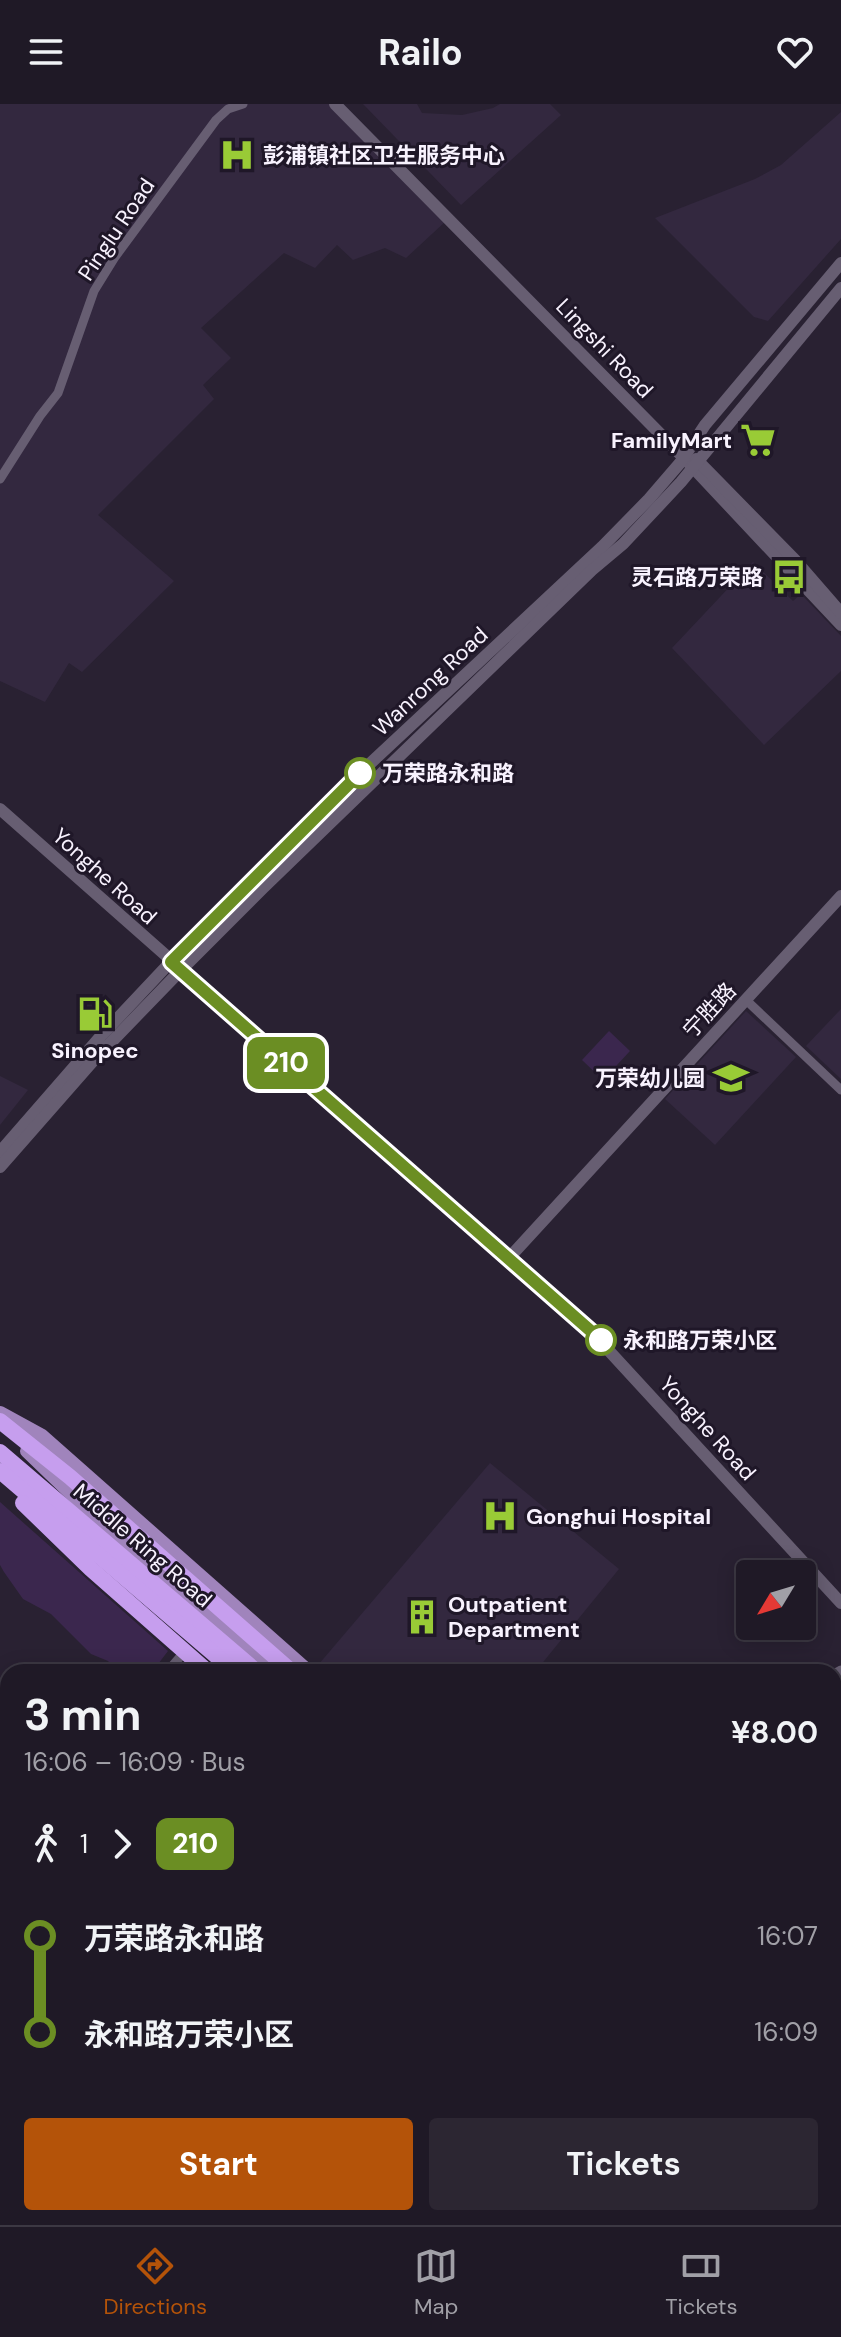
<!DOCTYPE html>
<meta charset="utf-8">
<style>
:root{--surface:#1f1926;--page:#2c2632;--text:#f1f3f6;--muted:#a1a0a7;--line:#3c3843;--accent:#b45309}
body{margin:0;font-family:"DM Sans","Noto Sans SC",sans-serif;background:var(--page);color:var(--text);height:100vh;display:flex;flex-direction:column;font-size:30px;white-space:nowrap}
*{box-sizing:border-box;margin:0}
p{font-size:26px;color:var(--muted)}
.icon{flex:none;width:44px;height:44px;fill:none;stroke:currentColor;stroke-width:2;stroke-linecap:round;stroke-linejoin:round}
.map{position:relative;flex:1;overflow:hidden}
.side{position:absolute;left:0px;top:1560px;width:842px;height:562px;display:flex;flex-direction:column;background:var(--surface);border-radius:24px 24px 0 0;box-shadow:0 4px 20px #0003,0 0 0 2px var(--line)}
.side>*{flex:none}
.badge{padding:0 16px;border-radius:12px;font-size:28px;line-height:52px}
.needle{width:52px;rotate:232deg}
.buttons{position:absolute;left:736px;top:1456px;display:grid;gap:16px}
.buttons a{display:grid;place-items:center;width:80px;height:80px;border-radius:8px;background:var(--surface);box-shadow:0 4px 20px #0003,0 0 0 2px var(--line);font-size:40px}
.map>.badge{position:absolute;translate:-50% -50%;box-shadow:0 0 0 4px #fff}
.legs{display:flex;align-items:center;gap:12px;height:88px;padding:0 24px;font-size:26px}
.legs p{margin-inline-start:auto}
.overview{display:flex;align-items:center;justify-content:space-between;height:136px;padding:0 24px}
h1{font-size:44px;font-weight:700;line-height:60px}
.cta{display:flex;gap:16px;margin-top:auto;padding:16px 24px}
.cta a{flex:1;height:92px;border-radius:8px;background:var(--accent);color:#fff;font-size:32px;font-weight:700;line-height:92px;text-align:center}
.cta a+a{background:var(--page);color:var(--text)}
ul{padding:0 24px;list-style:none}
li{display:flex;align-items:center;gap:28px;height:96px;font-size:30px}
li i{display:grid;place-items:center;width:12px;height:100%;margin:0 10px;background:currentColor}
li i::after{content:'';width:20px;height:20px;margin:-10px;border:6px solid;border-radius:50%;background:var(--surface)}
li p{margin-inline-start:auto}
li:first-child i{background:linear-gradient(#0000 50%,currentColor 0)}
li:last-child i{background:linear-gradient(currentColor 50%,#0000 0)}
header{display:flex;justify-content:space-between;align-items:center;height:104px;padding:0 24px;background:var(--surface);font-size:36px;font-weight:700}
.dock{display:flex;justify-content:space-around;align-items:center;height:112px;border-top:2px solid var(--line);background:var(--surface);font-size:22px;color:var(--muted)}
.dock a{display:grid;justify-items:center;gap:4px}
.dock .on{color:var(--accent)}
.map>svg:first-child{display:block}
.built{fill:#33283f}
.green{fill:#3b274e}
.water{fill:#1f0036;stroke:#604972;stroke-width:2}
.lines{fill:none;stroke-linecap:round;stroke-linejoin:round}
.street{stroke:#675e72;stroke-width:9}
.secondary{stroke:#675e72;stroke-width:12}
.primary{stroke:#a084bc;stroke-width:14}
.highway{stroke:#c69eee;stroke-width:16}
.line-1-casing{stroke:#fff;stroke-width:18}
.line-1{stroke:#6b8e23;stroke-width:12}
.stop-1-dot{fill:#fff;stroke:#6b8e23;stroke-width:4}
.labels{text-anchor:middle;stroke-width:6;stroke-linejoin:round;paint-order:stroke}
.poi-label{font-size:22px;font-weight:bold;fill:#f8f2fe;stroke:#1f1728;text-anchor:start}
.street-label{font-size:22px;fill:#f8f2fe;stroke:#1f1728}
.stop-label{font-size:22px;font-weight:bold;fill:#f8f2fe;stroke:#1f1728;text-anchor:start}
</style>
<header><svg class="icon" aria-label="menu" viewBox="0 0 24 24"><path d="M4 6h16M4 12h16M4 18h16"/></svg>Railo<svg class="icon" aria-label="heart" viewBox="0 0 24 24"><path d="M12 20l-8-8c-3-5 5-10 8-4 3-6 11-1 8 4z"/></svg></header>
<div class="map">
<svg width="841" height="2121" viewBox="0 0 841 2121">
<rect width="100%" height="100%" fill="#292132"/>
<!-- built -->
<g class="built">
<path d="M0,0H331L446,117L406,154L385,144L353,156L337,141L315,164L284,149L201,224L231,254L203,281L214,295L98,411L174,477L82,568L69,559L45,598L0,577Z"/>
<path d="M363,0H417L422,9L462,11L493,4L500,0H550L561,11L461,101Z"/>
<path d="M841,8V135L768,217L754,213L655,114L755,75L781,61Z"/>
<path d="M753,458L793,497L801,490L841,532V567L764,641L672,544Z"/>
<path d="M841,905V975L806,942Z"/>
<path d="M746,907L796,953L715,1041L665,995Z"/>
<path d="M0,972L28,986L0,1021Z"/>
<path d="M490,1359L619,1465L535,1568H314L313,1567Z"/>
<path d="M8,1754V2063L0,2068V1762Z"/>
</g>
<!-- green -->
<g class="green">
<path d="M609,927L630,947L603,976L582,956Z"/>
<path d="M0,1398L168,1547L152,1568H118L108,1557L91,1550L51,1510L23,1495L4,1468L0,1461Z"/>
<path d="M836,1608L841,1614V1679L834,1696V1609Z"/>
<path d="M32,2114H259L249,2121H38Z"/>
<path d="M332,2114H420L413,2121H322Z"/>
<path d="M589,2114H666L658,2121H595Z"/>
</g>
<!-- water -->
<g class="water">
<path d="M841,1571V1607L834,1611V1575Z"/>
<path d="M0,2054L8,2064V2101L0,2106Z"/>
</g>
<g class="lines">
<!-- street -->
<g class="street">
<path d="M0,375L40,312L58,289L94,187L115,153L216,16L228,5L243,0"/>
<path d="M746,896L841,986"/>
<path d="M167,1568L180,1553"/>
<path d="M834,1570L841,1566"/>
<path d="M834,1721L841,1710"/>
<path d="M0,1752L8,1745"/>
<path d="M834,1764L841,1752"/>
<path d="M834,1803L841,1812"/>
<path d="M834,1860L841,1868"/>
<path d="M0,2115L11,2121"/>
</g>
<!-- secondary -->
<g class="secondary">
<path d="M335,0L683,353L841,521"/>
<path d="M696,355L795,456L841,509"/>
<path d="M0,705L588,1224L841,1499"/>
<path d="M0,1048L101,932L179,849L361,668L602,443L649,395L680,359L705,321L841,159"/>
<path d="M0,1063L93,957L181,866L263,784L592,466L623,440L681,378L841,184"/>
<path d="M509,1154L841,792"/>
<path d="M834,1979L841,1973"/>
<path d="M276,2121L286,2114"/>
<path d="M674,2121L683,2114"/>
</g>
<!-- primary -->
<g class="primary">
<path d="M0,1309L42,1332L309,1568"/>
<path d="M27,1347L83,1401L274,1568"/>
<path d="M834,2107L841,2113"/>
</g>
<!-- highway -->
<g class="highway">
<path d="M0,1317L70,1373L292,1568"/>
<path d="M0,1348L257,1568"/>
<path d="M0,1367L235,1568"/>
<path d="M23,1399L91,1465L208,1568"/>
<path d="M834,2063L841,2069"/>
<path d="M834,2087L841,2093"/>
</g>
</g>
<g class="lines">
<!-- line-1 casing -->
<g class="line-1-casing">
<path id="line-1" d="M360,669L171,858L601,1236"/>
</g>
<!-- line-1 -->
<use href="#line-1" class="line-1"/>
</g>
<!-- icons -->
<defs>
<g id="hospital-bare" transform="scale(2.76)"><path d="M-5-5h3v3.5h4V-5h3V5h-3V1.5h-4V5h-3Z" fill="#99cb36" stroke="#1f1728" stroke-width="2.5" paint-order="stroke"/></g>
<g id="supermarket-bare" transform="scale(2.76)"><path d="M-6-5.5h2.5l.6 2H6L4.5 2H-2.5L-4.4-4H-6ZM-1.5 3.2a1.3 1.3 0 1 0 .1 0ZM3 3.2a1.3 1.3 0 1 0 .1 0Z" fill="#99cb36" stroke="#1f1728" stroke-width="2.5" paint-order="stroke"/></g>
<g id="bus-bare" transform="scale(2.76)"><path d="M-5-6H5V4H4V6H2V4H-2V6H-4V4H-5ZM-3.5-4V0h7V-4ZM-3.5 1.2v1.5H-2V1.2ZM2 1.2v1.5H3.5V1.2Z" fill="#99cb36" stroke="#1f1728" stroke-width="2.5" paint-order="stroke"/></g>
<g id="fuel-bare" transform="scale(2.76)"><path d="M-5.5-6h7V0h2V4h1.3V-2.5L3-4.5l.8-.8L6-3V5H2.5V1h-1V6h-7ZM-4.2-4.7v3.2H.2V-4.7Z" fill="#99cb36" stroke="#1f1728" stroke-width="2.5" paint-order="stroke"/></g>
<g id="school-bare" transform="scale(2.76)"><path d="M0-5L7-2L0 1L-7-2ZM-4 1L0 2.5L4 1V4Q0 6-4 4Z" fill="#99cb36" stroke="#1f1728" stroke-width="2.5" paint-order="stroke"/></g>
<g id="building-bare" transform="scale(2.76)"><path d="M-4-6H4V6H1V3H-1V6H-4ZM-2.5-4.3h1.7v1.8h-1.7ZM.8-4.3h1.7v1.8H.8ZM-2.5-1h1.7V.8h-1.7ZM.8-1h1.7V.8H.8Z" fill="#99cb36" stroke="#1f1728" stroke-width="2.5" paint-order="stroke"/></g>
</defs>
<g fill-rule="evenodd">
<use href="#hospital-bare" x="237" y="51"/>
<use href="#supermarket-bare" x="758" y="336"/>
<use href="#bus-bare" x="789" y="473"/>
<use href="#fuel-bare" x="95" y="910"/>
<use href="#school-bare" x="731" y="974"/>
<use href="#hospital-bare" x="500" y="1412"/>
<use href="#building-bare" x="422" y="1513"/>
</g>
<!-- markers -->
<g class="stop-1-dot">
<circle cx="360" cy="669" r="14"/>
<circle cx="601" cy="1236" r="14"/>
</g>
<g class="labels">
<!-- poi labels -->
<g class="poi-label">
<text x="263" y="59">彭浦镇社区卫生服务中心</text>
<text x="732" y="344" text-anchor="end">FamilyMart</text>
<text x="763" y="481" text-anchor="end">灵石路万荣路</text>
<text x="95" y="954" text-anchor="middle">Sinopec</text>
<text x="705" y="982" text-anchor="end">万荣幼儿园</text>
<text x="526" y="1420">Gonghui Hospital</text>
<text x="448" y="1508">Outpatient<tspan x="448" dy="25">Department</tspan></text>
</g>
<!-- street labels -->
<g class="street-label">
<text transform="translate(116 125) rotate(-56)" y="8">Pinglu Road</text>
<text transform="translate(605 244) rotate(46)" y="8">Lingshi Road</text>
<text transform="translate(430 577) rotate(-43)" y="8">Wanrong Road</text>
<text transform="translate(105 772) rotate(42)" y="8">Yonghe Road</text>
<text transform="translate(709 906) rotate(-47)" y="8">宁胜路</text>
<text transform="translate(708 1324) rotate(48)" y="8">Yonghe Road</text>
<text transform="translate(143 1441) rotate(41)" y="8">Middle Ring Road</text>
</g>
<!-- stop labels -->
<g class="stop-label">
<text x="382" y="677">万荣路永和路</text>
<text x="623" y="1244">永和路万荣小区</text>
</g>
</g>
</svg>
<div class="buttons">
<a><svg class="needle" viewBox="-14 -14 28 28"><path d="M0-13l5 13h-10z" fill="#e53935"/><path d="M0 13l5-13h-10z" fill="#a1a0a7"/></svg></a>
</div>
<b class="badge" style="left:286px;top:959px;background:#6b8e23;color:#fff">210</b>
<section class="side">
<div class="overview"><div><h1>3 min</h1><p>16:06 – 16:09 · Bus</p></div><b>¥8.00</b></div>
<div class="legs"><svg class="icon" aria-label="walk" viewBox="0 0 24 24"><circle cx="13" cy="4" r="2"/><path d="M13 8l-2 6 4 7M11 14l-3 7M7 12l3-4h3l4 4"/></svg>1<svg class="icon" aria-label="forward" viewBox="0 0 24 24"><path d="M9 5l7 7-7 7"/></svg><b class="badge" style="background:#6b8e23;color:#fff">210</b></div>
<ul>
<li><i style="color:#6b8e23"></i><b>万荣路永和路</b><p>16:07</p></li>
<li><i style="color:#6b8e23"></i><b>永和路万荣小区</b><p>16:09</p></li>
</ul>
<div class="cta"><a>Start</a><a>Tickets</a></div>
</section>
</div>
<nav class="dock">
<a class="on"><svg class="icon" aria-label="directions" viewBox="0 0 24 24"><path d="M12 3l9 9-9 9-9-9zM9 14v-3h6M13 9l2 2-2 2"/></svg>Directions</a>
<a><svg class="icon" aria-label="map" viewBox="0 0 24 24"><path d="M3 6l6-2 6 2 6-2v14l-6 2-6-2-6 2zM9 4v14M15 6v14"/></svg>Map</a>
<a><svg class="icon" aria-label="tickets" viewBox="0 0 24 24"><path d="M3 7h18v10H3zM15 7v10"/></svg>Tickets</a>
</nav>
